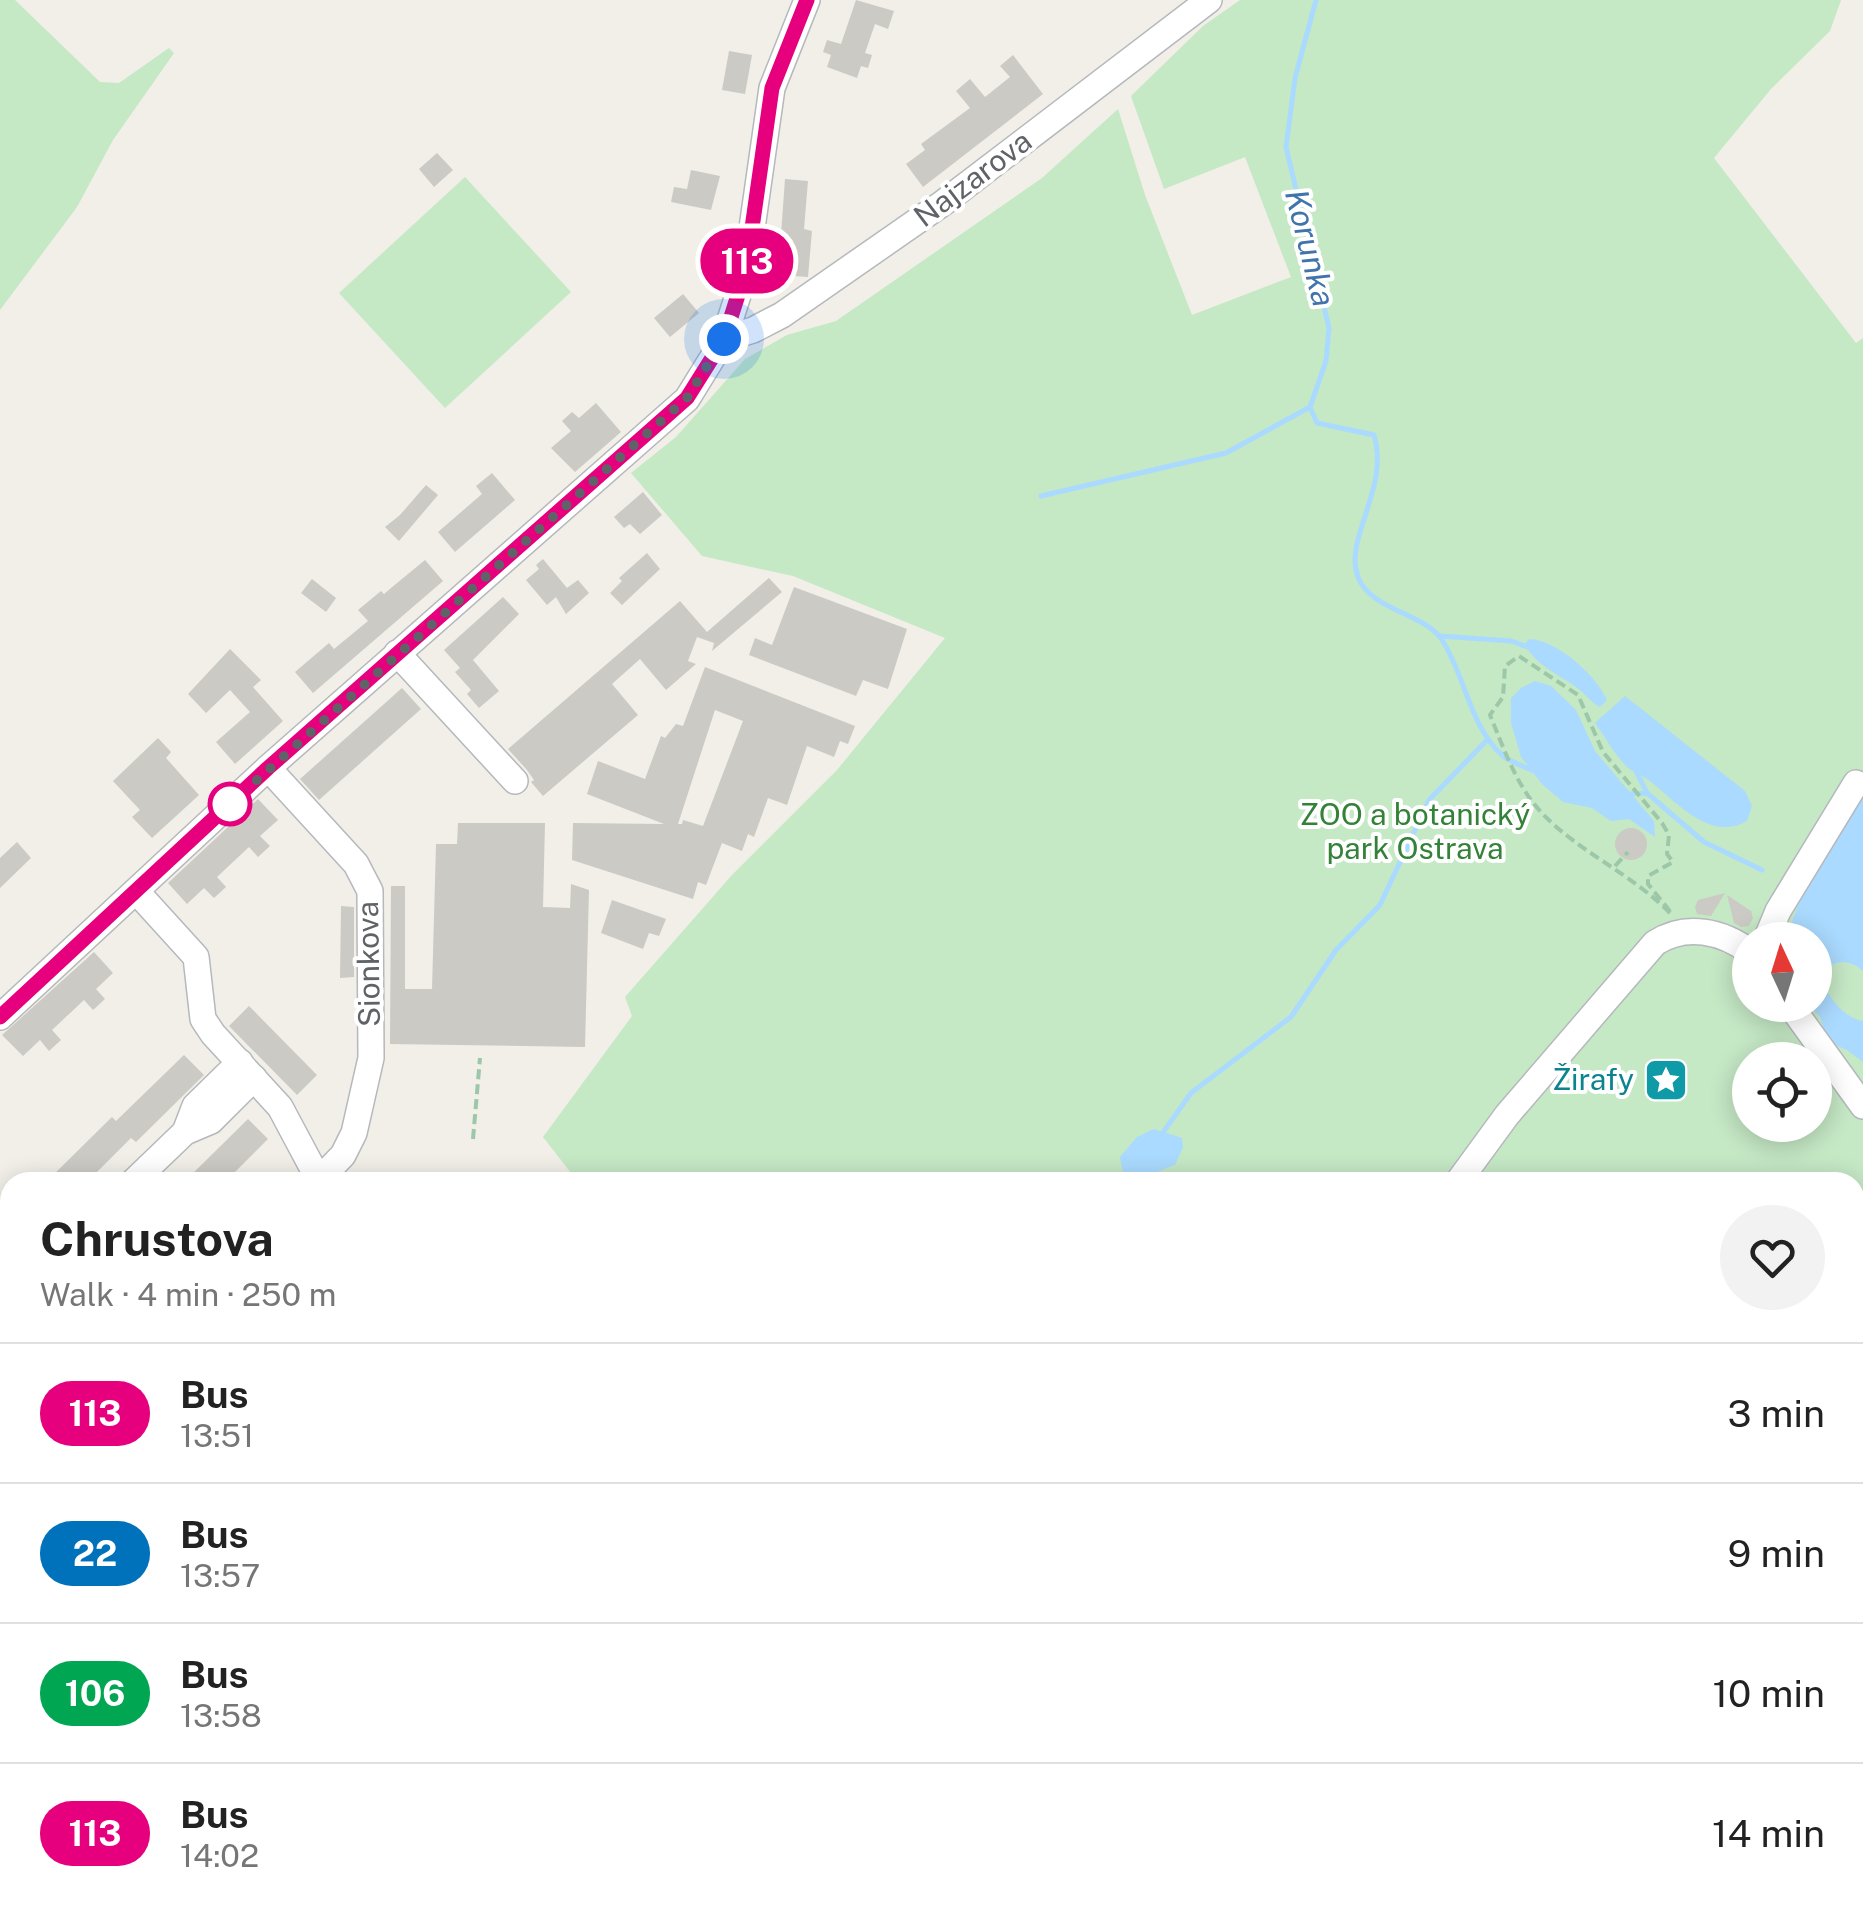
<!DOCTYPE html>
<meta charset="utf-8">
<style>
:root{--surface:#fff;--page:#f2f2f2;--text:#222;--muted:#767676;--line:#e0e0e0}
body{margin:0;font-family:"Public Sans",sans-serif;background:var(--page);color:var(--text);height:100vh;display:flex;flex-direction:column;font-size:38px;white-space:nowrap}
*{box-sizing:border-box;margin:0}
p{font-size:32px;color:var(--muted)}
.icon{flex:none;width:55px;height:55px;fill:none;stroke:currentColor;stroke-width:2;stroke-linecap:round;stroke-linejoin:round}
.map{position:relative;flex:1;overflow:hidden}
.drawer{position:absolute;left:0px;top:1172px;width:1865px;height:752px;display:flex;flex-direction:column;background:var(--surface);border-radius:30px 30px 0 0;box-shadow:0 5px 25px #0003}
.drawer>*{flex:none}
.badge{padding:0 20px;border-radius:32px;font-size:35px;line-height:65px}
.needle{width:65px;rotate:356deg}
.tools{position:absolute;left:1732px;top:922px;display:grid;gap:20px}
.tools a{display:grid;place-items:center;width:100px;height:100px;border-radius:50%;background:var(--surface);box-shadow:0 5px 25px #0003;font-size:50px}
.you{position:absolute;width:50px;height:50px;margin:-25px;border:8px solid #fff;border-radius:50%;background:#1a73e8;box-shadow:0 0 0 15px #1a73e833}
.map>.badge{position:absolute;translate:-50% -50%;box-shadow:0 0 0 5px #fff}
.round{display:grid;place-items:center;flex:none;width:105px;height:105px;border-radius:52px;background:var(--page)}
.overview{display:flex;align-items:center;justify-content:space-between;height:170px;padding:0 40px}
h1{font-size:48px;font-weight:700;line-height:75px}
ul{padding:0;list-style:none}
li{display:flex;align-items:center;gap:30px;height:140px;padding:0 40px;border-top:2px solid var(--line)}
li div{flex:1}
li b{display:block;font-size:38px}
li em{font-style:normal}
li .badge{min-width:110px;font-weight:700;text-align:center}
.map>svg:first-child{display:block}
.green{fill:#c5e8c5;fill-rule:evenodd}
.water{fill:#aadaff}
.lines{fill:none;stroke-linecap:round;stroke-linejoin:round}
.stream{stroke:#aadaff;stroke-width:5}
.building{fill:#cccac5;fill-rule:evenodd}
.minor-casing{stroke:#b5b8bc;stroke-width:28}
.path{stroke:#9cc7a9;stroke-width:4;stroke-dasharray:10 5;stroke-linecap:butt}
.minor{stroke:#fff;stroke-width:25}
.line-casing{stroke:#fff;stroke-width:22}
.line{stroke:#e6007e;stroke-width:15}
.walk{stroke:#5f6368;stroke-width:10;stroke-dasharray:0 18}
.stop-dot{fill:#fff;stroke:#e6007e;stroke-width:5}
.labels{text-anchor:middle;stroke-width:8;stroke-linejoin:round;paint-order:stroke}
.street-label{font-size:30px;fill:#5f6368;stroke:#fff}
.park-label{font-size:30px;fill:#348238;stroke:#fff}
.culture-label{font-size:30px;fill:#0d838f;stroke:#fff;text-anchor:end}
.water-label{font-size:32px;font-style:italic;fill:#4174aa;stroke:#fff}
</style>
<div class="map">
<svg width="1863" height="1923" viewBox="0 0 1863 1923">
<rect width="100%" height="100%" fill="#f1efe8"/>
<!-- green -->
<g class="green">
<path d="M0,0H15L100,82L119,83L169,48L174,53L113,140L77,207L0,310Z"/>
<path d="M1240,0H1841L1830,31L1771,89L1714,158L1856,343L1863,338V1923H377L385,1915H1855V1182H578L543,1137L632,1016L625,997L732,875L837,770L945,638L793,576L702,556L631,473L676,437L745,359L787,335L836,321L1042,178L1118,109L1145,195L1192,315L1291,277L1245,157L1164,189L1131,96L1203,26ZM1750,940H1815V1005H1750ZM1750,1060H1815V1125H1750Z"/>
<path d="M465,177L571,292L445,408L339,293Z"/>
<path d="M128,1915H314L324,1923H120Z"/>
</g>
<!-- water -->
<g class="water">
<path d="M1529,639C1557,640 1596,675 1607,700L1600,707C1592,703 1588,697 1581,691C1562,675 1536,667 1525,644Z"/>
<path d="M1535,681L1551,686L1576,710L1595,751L1654,821L1655,837L1629,819L1611,821L1592,808L1563,802L1542,784L1521,757L1511,723V698L1521,688Z"/>
<path d="M1625,696L1745,791L1752,806L1747,821C1708,843 1676,800 1647,779C1641,775 1633,772 1627,767C1615,755 1605,737 1595,723Z"/>
<path d="M1863,783V971C1849,958 1832,960 1819,974C1825,992 1842,1018 1863,1021V1062L1847,1050L1828,1042L1820,1017L1809,1005H1815V940H1785L1807,882Z"/>
<path d="M1154,1129L1182,1138L1183,1147L1175,1165L1141,1178L1123,1173L1120,1157L1137,1137Z"/>
</g>
<g class="lines">
<!-- stream -->
<g class="stream">
<path d="M1316,0L1295,78L1286,147L1329,328L1326,361L1310,407L1317,423L1374,435C1390,489 1343,539 1358,577C1370,610 1426,614 1442,640C1465,675 1470,727 1502,755C1511,763 1526,767 1537,772"/>
<path d="M1041,496L1226,453L1310,407"/>
<path d="M1440,636L1511,641L1528,647"/>
<path d="M1635,769L1647,793"/>
<path d="M1630,794L1647,793L1704,842L1762,870"/>
<path d="M1164,1131L1191,1093L1291,1017L1336,950L1380,905L1429,800L1488,739"/>
<path d="M1509,1923L1518,1915"/>
</g>
</g>
<!-- building -->
<g class="building">
<path d="M856,0L894,11L888,29L875,24L865,53L872,55L868,68L861,66L857,78L827,67L831,55L823,52L827,40L841,44Z"/>
<path d="M729,51L752,55L745,94L722,90Z"/>
<path d="M1013,55L1043,94L923,187L906,164L925,150L921,144L970,108L956,91L970,79L985,97L1010,77L1000,66Z"/>
<path d="M437,153L453,170L434,187L419,169Z"/>
<path d="M691,170L720,176L711,210L671,202L674,187L687,189Z"/>
<path d="M785,179L808,181L804,229L812,231L808,277L778,275Z"/>
<path d="M683,294L699,313L670,337L654,318Z"/>
<path d="M596,403L621,432L575,472L551,448L571,431L562,421L572,412L579,418Z"/>
<path d="M492,473L515,500L455,552L438,532L482,494L476,486Z"/>
<path d="M426,485L438,495L399,541L385,527L400,515Z"/>
<path d="M643,492L662,515L640,534L630,524L624,528L614,517Z"/>
<path d="M647,553L660,569L622,605L610,593L622,581L619,578Z"/>
<path d="M543,559L567,588L578,580L589,593L566,614L556,597L547,605L526,580L539,569L536,565Z"/>
<path d="M425,560L443,581L313,693L295,672L329,643L334,649L368,621L358,610L381,591L384,594L391,588Z"/>
<path d="M769,578L782,592L712,651L714,643L697,637L688,661L696,664L666,690L640,659L612,684L638,715L543,796L531,782L534,780L527,770L508,749L680,601L707,632Z"/>
<path d="M312,579L336,598L326,612L301,593Z"/>
<path d="M794,587L907,629L888,689L863,680L856,696L749,655L755,638L772,645Z"/>
<path d="M503,597L519,614L473,660L499,691L479,708L467,694L471,690L455,672L460,668L444,650Z"/>
<path d="M230,649L261,680L253,687L283,721L235,764L216,742L250,712L230,690L206,713L188,694Z"/>
<path d="M705,667L855,726L848,744L840,741L834,757L807,746L787,805L768,798L754,837L748,834L742,851L722,843L706,885L698,882L693,899L572,860L573,823L664,824L587,794L598,761L645,779L661,736L665,738L676,724L683,726ZM715,710L743,721L703,826L683,820L682,824H678Z"/>
<path d="M402,688L421,709L319,800L300,779Z"/>
<path d="M158,738L171,752L166,758L199,795L152,838L132,817L140,810L113,781Z"/>
<path d="M258,799L278,820L260,836L270,846L258,857L249,847L217,877L226,887L214,898L204,888L187,904L168,883Z"/>
<path d="M458,823H545L543,907L570,908L571,884L589,890L585,1047L390,1044L391,886H405V989H432L436,844H457Z"/>
<circle cx="1631" cy="844" r="16"/>
<path d="M17,842L31,858L0,888V858Z"/>
<path d="M1725,893L1711,916L1697,914L1695,907L1698,900Z"/>
<path d="M1727,895L1751,911L1753,918L1749,926L1741,927L1734,923Z"/>
<path d="M612,900L666,919L659,936L649,933L643,949L601,933Z"/>
<path d="M341,906L354,907V977L340,978Z"/>
<path d="M94,952L113,973L96,989L105,999L93,1010L84,1000L52,1030L61,1040L49,1051L40,1040L23,1056L2,1035Z"/>
<path d="M249,1006L317,1075L297,1095L229,1026Z"/>
<path d="M184,1055L204,1075L136,1142L131,1138L87,1182H46L112,1117L116,1121Z"/>
<path d="M248,1119L268,1139L234,1173L224,1182H184Z"/>
</g>
<g class="lines">
<!-- minor casing -->
<g class="minor-casing">
<g id="minor">
<path d="M724,339L753,330L782,315L943,203L1209,0"/>
<path d="M397,653L515,781"/>
<path d="M268,768L356,864L370,891L371,1058L354,1133L343,1155L319,1180"/>
<path d="M136,891L196,957L203,1019L213,1034L280,1107L320,1182"/>
<path d="M1766,940L1778,911L1856,783"/>
<path d="M1790,1005L1863,1106"/>
<path d="M0,1017L268,768L687,399L724,339L746,270L772,88L807,0"/>
<path d="M185,1132L195,1106L240,1062"/>
<path d="M133,1182L185,1132L211,1121L254,1078"/>
<path d="M1458,1182L1507,1115L1655,943C1686,923 1722,931 1750,952"/>
<path d="M1855,1305L1863,1299"/>
<path d="M0,1312L10,1303"/>
<path d="M0,1396L10,1406"/>
<path d="M1855,1543H1863"/>
<path d="M0,1717L10,1726"/>
<path d="M0,1883L10,1875"/>
<path d="M1855,1914H1863"/>
<path d="M754,1915L757,1923"/>
<path d="M1560,1915L1589,1923"/>
<path d="M565,1923L575,1915"/>
<path d="M1257,1923L1267,1915"/>
<path d="M1613,1923L1822,1915"/>
</g>
</g>
<!-- path -->
<g class="path">
<path d="M1615,866L1628,852"/>
<path d="M1670,913C1631,873 1578,852 1541,812C1516,785 1504,749 1490,715L1503,697L1505,666L1519,656L1578,695L1603,752L1662,823L1669,835L1667,854L1673,862L1648,876V884L1673,915"/>
<path d="M473,1139L480,1058"/>
<path d="M1855,1476L1857,1489L1863,1495"/>
<path d="M1855,1573L1863,1580"/>
<path d="M1855,1639L1863,1637"/>
<path d="M1387,1915L1398,1923"/>
<path d="M1484,1915L1488,1923"/>
<path d="M1523,1923L1528,1920L1542,1923"/>
</g>
<!-- minor -->
<use href="#minor" class="minor"/>
</g>
<g class="lines">
<!-- line casing -->
<g class="line-casing">
<path id="line" d="M0,1017L268,768L687,398L724,339L746,270L772,88L807,0"/>
</g>
<!-- line -->
<use href="#line" class="line"/>
<!-- walk -->
<path class="walk" d="M230,804L687,398L724,339"/>
</g>
<!-- icons -->
<defs>
<g id="sight-square" transform="scale(2.25)"><rect x="-9" y="-9" width="18" height="18" rx="4" fill="#0f9aa8" stroke="#fff"/><path d="M0-6L1.8-2.2L6-1.7L2.9 1.2L3.7 5.4L0 3.3L-3.7 5.4L-2.9 1.2L-6-1.7L-1.8-2.2Z" fill="#fff"/></g>
</defs>
<g fill-rule="evenodd">
<use href="#sight-square" x="1666" y="1080"/>
</g>
<!-- markers -->
<circle class="stop-dot" cx="230" cy="804" r="20"/>
<g class="labels">
<!-- street labels -->
<g class="street-label">
<text transform="translate(973 179) rotate(-37)" y="10">Najzarova</text>
<text transform="translate(369 964) rotate(-91)" y="10">Sionkova</text>
</g>
<!-- park labels -->
<g class="park-label">
<text x="1415" y="825">ZOO a botanický<tspan x="1415" dy="34">park Ostrava</tspan></text>
</g>
<!-- culture labels -->
<g class="culture-label">
<text x="1634" y="1090">Žirafy</text>
</g>
<!-- water labels -->
<g class="water-label">
<text transform="translate(1310 248) rotate(76)" y="11">Korunka</text>
</g>
</g>
</svg>
<div class="tools">
<a><svg class="needle" viewBox="-14 -14 28 28"><path d="M0-13l5 13h-10z" fill="#e53935"/><path d="M0 13l5-13h-10z" fill="#767676"/></svg></a>
<a><svg class="icon" aria-label="locate" viewBox="0 0 24 24"><circle cx="12" cy="12" r="6"/><path d="M12 2v4M12 18v4M2 12h4M18 12h4"/></svg></a>
</div>
<div class="you" style="left:724px;top:339px"></div>
<b class="badge" style="left:747px;top:261px;background:#e6007e;color:#fff">113</b>
<section class="drawer">
<div class="overview"><div><h1>Chrustova</h1><p>Walk · 4 min · 250 m</p></div><a class="round"><svg class="icon" aria-label="heart" viewBox="0 0 24 24"><path d="M12 20l-8-8c-3-5 5-10 8-4 3-6 11-1 8 4z"/></svg></a></div>
<ul>
<li><span class="badge" style="background:#e6007e;color:#fff">113</span><div><b>Bus</b><p>13:51</p></div><em>3 min</em></li>
<li><span class="badge" style="background:#0072bc;color:#fff">22</span><div><b>Bus</b><p>13:57</p></div><em>9 min</em></li>
<li><span class="badge" style="background:#00a651;color:#fff">106</span><div><b>Bus</b><p>13:58</p></div><em>10 min</em></li>
<li><span class="badge" style="background:#e6007e;color:#fff">113</span><div><b>Bus</b><p>14:02</p></div><em>14 min</em></li>
</ul>
</section>
</div>
